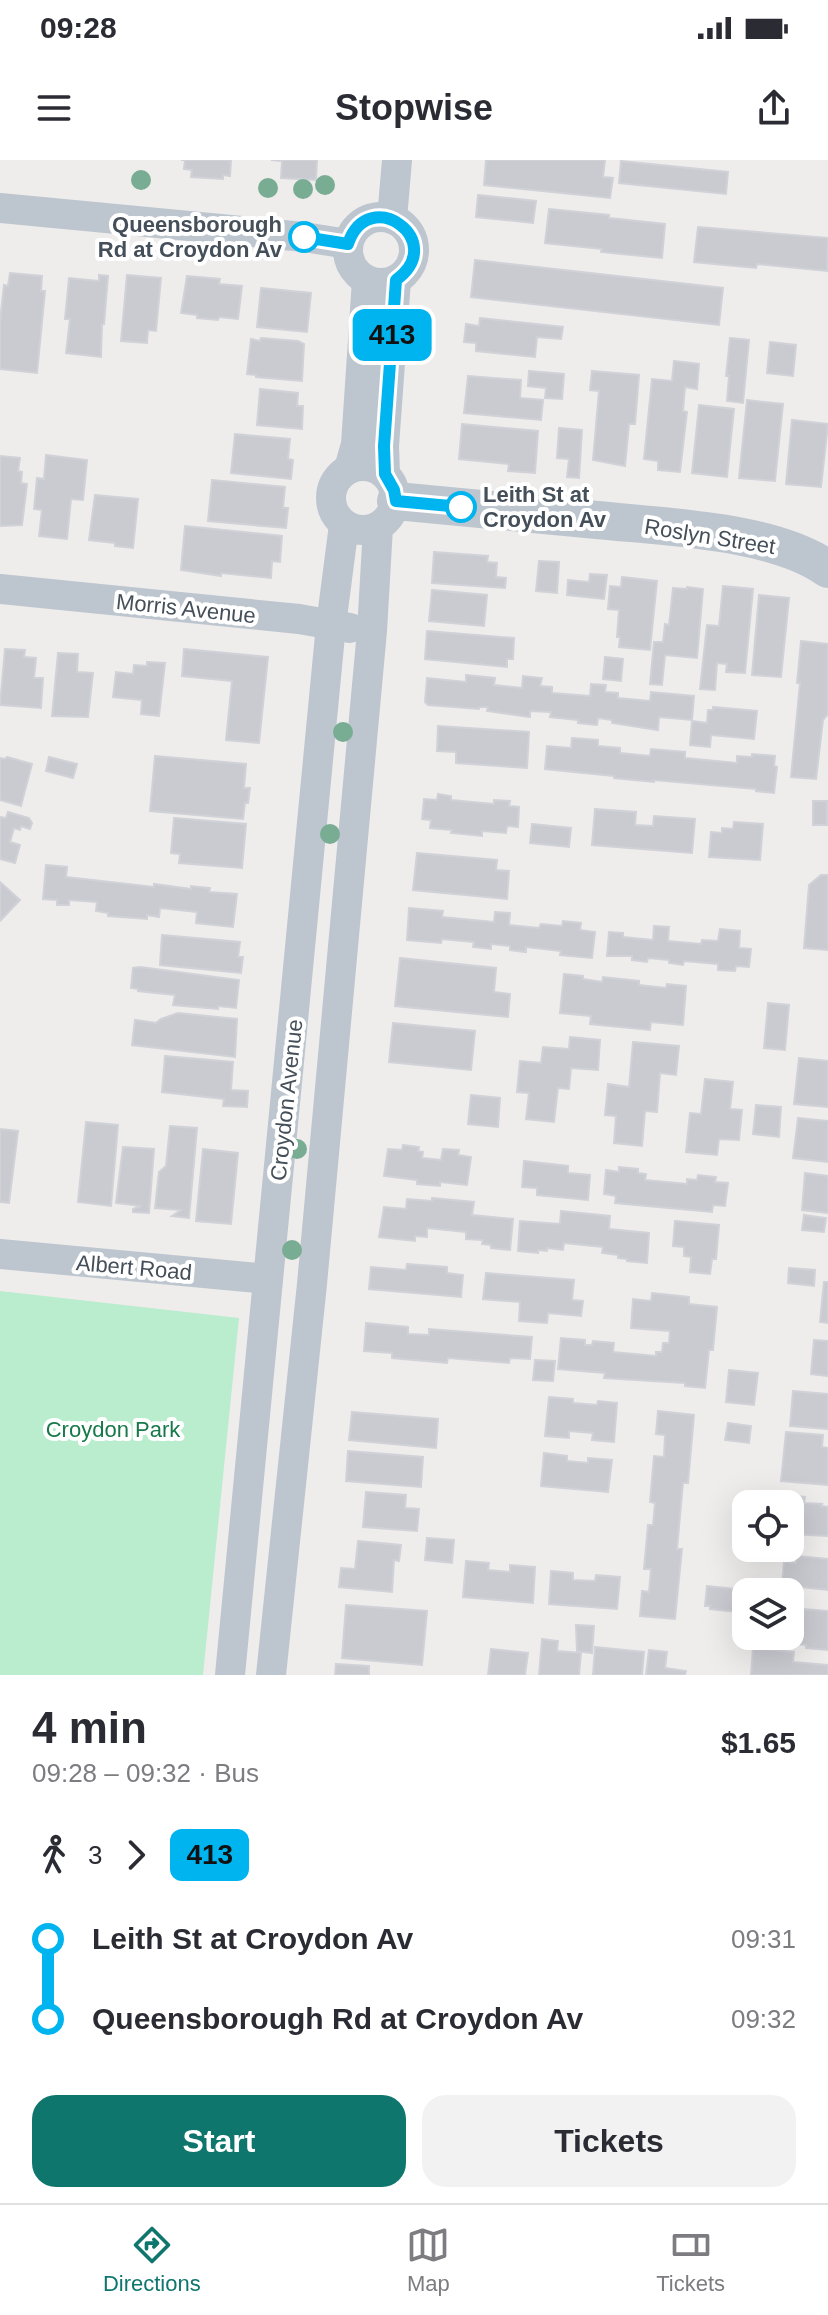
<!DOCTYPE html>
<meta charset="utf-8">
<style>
:root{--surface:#fff;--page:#f2f2f3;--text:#2b2b33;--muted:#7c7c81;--line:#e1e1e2;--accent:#0f766e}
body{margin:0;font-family:Helvetica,sans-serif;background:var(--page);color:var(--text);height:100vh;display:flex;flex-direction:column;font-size:30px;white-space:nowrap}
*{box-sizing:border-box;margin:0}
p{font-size:26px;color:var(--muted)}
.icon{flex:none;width:44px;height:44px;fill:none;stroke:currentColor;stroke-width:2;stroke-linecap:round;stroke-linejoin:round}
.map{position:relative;height:1515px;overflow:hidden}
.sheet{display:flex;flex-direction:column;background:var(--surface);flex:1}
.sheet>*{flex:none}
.badge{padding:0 16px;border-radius:12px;font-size:28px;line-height:52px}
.fabs{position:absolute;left:732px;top:1330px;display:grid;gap:16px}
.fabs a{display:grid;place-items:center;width:72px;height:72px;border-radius:16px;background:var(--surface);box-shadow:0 8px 32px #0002;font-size:40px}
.map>.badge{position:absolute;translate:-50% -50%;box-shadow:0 0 0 4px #fff}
.legs{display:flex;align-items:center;gap:12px;height:88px;padding:0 32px;font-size:26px}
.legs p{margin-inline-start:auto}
.summary{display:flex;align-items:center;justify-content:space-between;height:136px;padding:0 32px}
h1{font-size:44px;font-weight:800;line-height:60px}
.button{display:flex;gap:16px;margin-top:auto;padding:16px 32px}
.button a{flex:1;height:92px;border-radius:24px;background:var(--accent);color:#fff;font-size:32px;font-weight:800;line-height:92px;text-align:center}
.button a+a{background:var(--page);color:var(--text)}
ul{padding:0 32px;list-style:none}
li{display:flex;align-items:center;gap:28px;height:80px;font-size:30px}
li i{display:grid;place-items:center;width:12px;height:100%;margin:0 10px;background:currentColor}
li i::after{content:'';width:20px;height:20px;margin:-10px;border:6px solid;border-radius:50%;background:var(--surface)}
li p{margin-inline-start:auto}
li:first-child i{background:linear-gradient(#0000 50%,currentColor 0)}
li:last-child i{background:linear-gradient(currentColor 50%,#0000 0)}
.status{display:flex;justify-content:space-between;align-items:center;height:56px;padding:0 40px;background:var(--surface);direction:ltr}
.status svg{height:22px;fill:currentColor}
header{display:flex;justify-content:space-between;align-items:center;height:104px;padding:0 32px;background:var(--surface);font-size:36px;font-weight:800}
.tabs{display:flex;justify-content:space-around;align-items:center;height:112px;border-top:2px solid var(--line);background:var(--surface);font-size:22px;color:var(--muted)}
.tabs a{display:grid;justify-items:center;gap:4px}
.tabs .current{color:var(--accent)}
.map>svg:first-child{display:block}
.green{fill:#b9edce}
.building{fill:#c9cbd1;stroke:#d0d2d8;stroke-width:2}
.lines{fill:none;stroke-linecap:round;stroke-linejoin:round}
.minor{stroke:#bdc6cf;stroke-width:30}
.tertiary{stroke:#bdc6cf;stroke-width:38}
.tree{fill:#78ad93}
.line-1-casing{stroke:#fff;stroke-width:18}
.line-1{stroke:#00b5ef;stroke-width:12}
.stop-1-dot{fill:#fff;stroke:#00b5ef;stroke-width:4}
.labels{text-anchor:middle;stroke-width:8;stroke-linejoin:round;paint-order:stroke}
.stop-label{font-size:22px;font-weight:bold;fill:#454f59;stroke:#fff;text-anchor:end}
.street-label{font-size:22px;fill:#454f59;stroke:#fff}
.park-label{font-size:22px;fill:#17794a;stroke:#fff}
</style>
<div class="status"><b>09:28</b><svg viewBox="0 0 49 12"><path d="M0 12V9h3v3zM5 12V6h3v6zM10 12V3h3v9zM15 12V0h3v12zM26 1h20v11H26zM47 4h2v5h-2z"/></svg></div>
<header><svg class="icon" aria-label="menu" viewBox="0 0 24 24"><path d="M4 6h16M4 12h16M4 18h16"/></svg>Stopwise<svg class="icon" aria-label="share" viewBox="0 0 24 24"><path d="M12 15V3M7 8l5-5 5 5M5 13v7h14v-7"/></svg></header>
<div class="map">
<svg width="828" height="1515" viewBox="0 0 828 1515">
<rect width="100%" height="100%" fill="#efecec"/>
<!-- green -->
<path class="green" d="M0,1131L239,1158L203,1515H0Z"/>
<!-- building -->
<g class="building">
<path d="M181,0H231L230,16L223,15V19L191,17L192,10L184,9L185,0Z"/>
<path d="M271,0H317L316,20L281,18L282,1Z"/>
<path d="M486,0H605L603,17L613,18L610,38L484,25Z"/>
<path d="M621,1L728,12L726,34L619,23Z"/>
<path d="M478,35L536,41L533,63L476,57Z"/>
<path d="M549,49L609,55V58L665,64L662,98L601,92L602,89L545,83Z"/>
<path d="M698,67L828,78L827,111L757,104L756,108L694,102Z"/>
<path d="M475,100L723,128L719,165L471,137Z"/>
<path d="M10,113L42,116L41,131H45L37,213L0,209V161L4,125L8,126Z"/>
<path d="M99,115L108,116L104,164H102L101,197L66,193L70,159H65L69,118L99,121Z"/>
<path d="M127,115L161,118L156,171L148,170L147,183L121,181Z"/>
<path d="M187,116L220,119L219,124L242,126L238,159L219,157L218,160L197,158V155L181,153Z"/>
<path d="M261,128L311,133L307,172L257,167Z"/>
<path d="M480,158L563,167L561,179L537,177L535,197L476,191V183L464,182L466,164L479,166Z"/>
<path d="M261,178L298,181L304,184L302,221L256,217V215L247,214L251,179L260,181Z"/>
<path d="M730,178L749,180L743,243L727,241L729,216H726Z"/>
<path d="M770,182L796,185L793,216L767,213Z"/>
<path d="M674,201L699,204L697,229L685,227L683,251L687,252L680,312L658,310V301L644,299L652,219L672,221Z"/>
<path d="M529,211L564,214L562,239L545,238L546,228L528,226Z"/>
<path d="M592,211L639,215L635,264H629L625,306L593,300L599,231L590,230Z"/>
<path d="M468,216L521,220L520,238L543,240L541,260L464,253Z"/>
<path d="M260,229L298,233L297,246H303L302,269L257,265Z"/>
<path d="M747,240L783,244L775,321L739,318Z"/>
<path d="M699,245L734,249L727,317L692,313Z"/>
<path d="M792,260L828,264L821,327L786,324Z"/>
<path d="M462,264L538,271L535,313L508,311L509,304L459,299Z"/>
<path d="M559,268L582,270L579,318L567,317L569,299L557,298Z"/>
<path d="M235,274L290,279L288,299L293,300L291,319L231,313Z"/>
<path d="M46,295L87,300L83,340L71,339L67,379L39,376L42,350L34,349L37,318L44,319Z"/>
<path d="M0,296L20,298L18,311L22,312L21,323L27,324L22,365L0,366Z"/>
<path d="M212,320L285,327L283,348H288L286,368L208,361Z"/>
<path d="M95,335L138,339L133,388L115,386V383L89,380Z"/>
<path d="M185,366L282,376L280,402L272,401L271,418L221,413V416L181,410Z"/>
<path d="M434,392L488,396L487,402L497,403L496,417L506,418L505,428L432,423Z"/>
<path d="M539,401L559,402L557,433L536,431Z"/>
<path d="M590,414L607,415L604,439L567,435L568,420L589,422Z"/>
<path d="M622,417L657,421L650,490L619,487L620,477H617L619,450L608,449L610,426L621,427Z"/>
<path d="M723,426L753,429L745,513L726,512L727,504L717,503L715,530L700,529L707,465L719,466Z"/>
<path d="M687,427L703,429L697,498L665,495L662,525L650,524L654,482H663L665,464L669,465L673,428L687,429Z"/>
<path d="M432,430L487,435L484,466L429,461Z"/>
<path d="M759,435L789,438L781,517L752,515Z"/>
<path d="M427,471L514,478L513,499H507V507L425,499Z"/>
<path d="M801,481L828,484V554L823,560L816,619L791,617L800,523H797Z"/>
<path d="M5,489L25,490L24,497L36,498L34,518H43L41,548L0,545Z"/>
<path d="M184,489L268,497L259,583L226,580L232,521L182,516Z"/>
<path d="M58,493L78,494L77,512L93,513L88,557L52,556Z"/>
<path d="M605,497L623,499L621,521L603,519Z"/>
<path d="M147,502L165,503L159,556L141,554L142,540L113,537L116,512L133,514L134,505L147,506Z"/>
<path d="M466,515L495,518L494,525L522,528L523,516L542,518L540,526L552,527V533L590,536L591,524L606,525L605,532L618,533V538L650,541L651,532L694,536L692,560L659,557L658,570L612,563V560L598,558L597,565L578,563V560L550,557L551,552L530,551V557L487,551L488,547H479V549L428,545L425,542L427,518L466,522Z"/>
<path d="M713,547L757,551L754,579L711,575L710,587L690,585L692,561L707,563L708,550H713Z"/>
<path d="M438,566L529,572L527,608L456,603V592L437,591Z"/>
<path d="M572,578L598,580V586L620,588V593L650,596L651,589L685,592V598L737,603V596L752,597V594L775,596L774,606L777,607L774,633L756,631V629L654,620V622L614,618V616L545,609L547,586L571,588Z"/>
<path d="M155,596L246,604L244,628H250L248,643H245L243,659L150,651Z"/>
<path d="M7,597L32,604L21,646L0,640V598L5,599Z"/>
<path d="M49,597L77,604L73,618L46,611Z"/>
<path d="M438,634L451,636V640L494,644V640L510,641L509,646L519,647L518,667L507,666L506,673L482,671V676L451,673L452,670L430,668L431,660L422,659L424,639L437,640Z"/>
<rect x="813" y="641" width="14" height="24"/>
<path d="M595,649L636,652L635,665L653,666L654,656L695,659L692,693L592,685Z"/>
<path d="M8,652L29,658L32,663L30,669L21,666L20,670L14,668L10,682L20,685L15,703L0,699V657L6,658Z"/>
<path d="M174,658L246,664L242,708L179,703L180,694L171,693Z"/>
<path d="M734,662L763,664L760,700L709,697L711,672L722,673V668L733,669Z"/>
<path d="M532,664L571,668L569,687L530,683Z"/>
<path d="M417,693L497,700L496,710L509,711L507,739L413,730Z"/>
<path d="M46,705L67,707L66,717L154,727V724L191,729V726L210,728L209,732L237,734L233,767L196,763L197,752L160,748L159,757L147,755V759L108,756V753L96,751L97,742L69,740V745H57V740L43,739Z"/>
<path d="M821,715H828V790L804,788L809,725Z"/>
<path d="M0,722L20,740L0,761Z"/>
<path d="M409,748L443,751L442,757L494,762L495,752L510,753L509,765L539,768L541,764L562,766L563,761L581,763L580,770L595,772L592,798L560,795L561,791L526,787V792L510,790V786L491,784V789L473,787L474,782L442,779L441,783L407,780Z"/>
<path d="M654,766L669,767L668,781L701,784L702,780L718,781L720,769L740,771L739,788L751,789L749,807L736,806L735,811L718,810V804L684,801L683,805L669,803V800L648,798L647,802L632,800V796H607L609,772L623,773V777L653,780Z"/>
<path d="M162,775L240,782L238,797H243L241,813L160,805Z"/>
<path d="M400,798L496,808L494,832L510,834L508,857L395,846Z"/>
<path d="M140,807L239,820L236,848L218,846V849L173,845L175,835L138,831V829L131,828L133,808Z"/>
<path d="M564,814L583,816V819L602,822L603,817L639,821V825L666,828L667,824L686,826L683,865L651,862L650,870L590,864L591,856L560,853Z"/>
<path d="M768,843L789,845L785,890L764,888Z"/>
<path d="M178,853L237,859L235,897L132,885L135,860L156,863L161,859Z"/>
<path d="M393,863L475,871L471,910L389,902Z"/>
<path d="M570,877L600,880L598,910L571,908L569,929L558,928L554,962L526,959L529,933L517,932L520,901L541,903L543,887L569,889Z"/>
<path d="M633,882L679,886L676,915L660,913L657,952L645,951L642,986L614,983L616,956L605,955L608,924L629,927Z"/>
<path d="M165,896L233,902L231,930L248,931L247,947L223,946L224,939L162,932Z"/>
<path d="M799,898L828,901V947L794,944Z"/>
<path d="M705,919L733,922L730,949L742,950L739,980L719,979L717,995L686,992L690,953L701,954Z"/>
<path d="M471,935L500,938L498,967L468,964Z"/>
<path d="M756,945L781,947L779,977L753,974Z"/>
<path d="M798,958L828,961V1002L793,998Z"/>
<path d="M86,962L118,965L111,1046L78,1042Z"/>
<path d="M170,966L197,968L189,1058L172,1056L181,1050L155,1048L159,1012L166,1006Z"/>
<path d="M0,969L18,971L9,1043L0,1042Z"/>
<path d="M403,985L419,987L418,991L423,992L422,998L441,1000L443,989L459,990L458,995L471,997L467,1025L440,1022V1026L417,1024V1020L384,1016L388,989L402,990Z"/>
<path d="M123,987L154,989L149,1053L133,1052V1049L141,1046L116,1043Z"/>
<path d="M203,989L238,993L231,1064L196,1061Z"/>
<path d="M524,1001L568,1006V1013L590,1015L588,1040L537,1035V1028L522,1027Z"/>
<path d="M619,1007L638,1009V1013L646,1014L645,1020L687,1024V1019L697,1020L698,1015L716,1017L715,1022L728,1023L725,1046L713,1045L712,1052L615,1043L616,1036L604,1034L606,1010L619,1012Z"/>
<path d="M805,1013L828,1016V1053L802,1050Z"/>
<path d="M432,1038L474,1042L472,1055L513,1059L510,1090L491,1088V1085L482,1084L483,1080L466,1079V1072L427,1068V1077L415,1076V1081L379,1077L384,1047L406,1049L407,1039L432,1041Z"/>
<path d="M561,1051L610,1056L609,1069L649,1073L647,1103L627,1101V1099L618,1098V1095L602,1093L603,1087L564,1083L563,1090L547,1088V1091L538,1090V1093L518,1091L520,1061L560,1064Z"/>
<path d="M804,1055L826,1058L824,1072L802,1070Z"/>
<path d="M675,1061L719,1065L716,1099H712L710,1114L690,1112L691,1097L684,1096V1087L673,1086Z"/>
<path d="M407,1104L447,1107V1113L463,1115L461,1137L369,1129L371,1107L406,1110Z"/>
<path d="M789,1108L815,1110L814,1126L788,1123Z"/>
<path d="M486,1113L574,1120L572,1140L583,1141L581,1156L548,1153L547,1163L519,1161L520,1142L483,1139Z"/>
<path d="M824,1122H828V1163L820,1162Z"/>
<path d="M652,1133L689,1137V1144L717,1147L713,1190H709L705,1228L685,1226V1223L604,1218L605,1213L558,1209L561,1178L585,1180V1185H592L593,1181L614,1183L613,1192L656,1196V1192H662L663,1183H669L670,1171L631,1168L633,1139L651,1141Z"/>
<path d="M366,1163L408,1167V1174L429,1175V1169L532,1177L530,1199L510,1198L509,1203L448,1198L447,1203L392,1198V1193L364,1191Z"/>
<path d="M814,1180L828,1181V1216L811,1214Z"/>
<path d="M535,1200L555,1201L553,1221L533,1220Z"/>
<path d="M729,1210L758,1213L754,1245L726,1242Z"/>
<path d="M793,1231L828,1234V1269L790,1266Z"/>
<path d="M549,1237L573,1239V1243L597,1245L598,1241L617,1243L614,1282L592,1280L593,1273L569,1271V1278L545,1276Z"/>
<path d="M658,1251L694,1255L688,1323H683L677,1389H682L675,1459L640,1456L642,1431L649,1432L651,1409H644L648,1365H653L655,1343L650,1342L654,1296L664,1297L665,1275L656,1274Z"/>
<path d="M352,1252L438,1259L436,1288L349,1280Z"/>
<path d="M728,1263L751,1266L749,1283L725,1280Z"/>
<path d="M786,1272L823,1275L822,1287L828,1288V1325L781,1321Z"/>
<path d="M348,1291L423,1297L421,1327L346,1321Z"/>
<path d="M544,1293L567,1296V1301L588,1303V1298L612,1300L608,1332L541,1326Z"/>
<path d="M366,1332L406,1335L405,1348L419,1349L417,1371L363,1367Z"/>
<path d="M794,1336L805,1337L804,1343L822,1344L821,1346L828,1347V1376L790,1374V1344L781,1343L793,1344Z"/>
<path d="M427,1378L454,1380L452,1403L425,1400Z"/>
<path d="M790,1380H791L790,1397L761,1395L762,1388H790Z"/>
<path d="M358,1381L401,1385L399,1401L394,1400L392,1432L339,1427L341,1408L355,1409Z"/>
<path d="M797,1396L828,1399V1430L782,1425L784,1402L796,1403Z"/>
<path d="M466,1401L489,1403L488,1410L510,1412V1405L535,1407L533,1443L463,1437Z"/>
<path d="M551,1411L573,1413V1420L595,1421L596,1415L620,1417L617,1449L549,1444Z"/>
<path d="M707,1426L763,1432H746V1453L710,1449V1446H705Z"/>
<path d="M346,1445L427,1451L422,1505L342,1498Z"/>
<path d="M790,1448L828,1451V1490L806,1488V1485L774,1482V1476H790Z"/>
<path d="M576,1465L594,1466L592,1493L577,1491Z"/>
<path d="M542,1479L558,1481L557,1491L581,1493L579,1515H539Z"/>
<path d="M595,1487L644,1492L642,1515H593Z"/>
<path d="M753,1488L794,1492L793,1502L828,1505V1515H751Z"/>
<path d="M491,1489L528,1493L525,1515H488Z"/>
<path d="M649,1490L667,1492L665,1508L686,1511L685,1515H646Z"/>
<path d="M336,1504L369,1506V1515H335Z"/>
</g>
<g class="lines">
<!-- minor -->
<g class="minor">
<path d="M0,48L304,77L348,84"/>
<circle cx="381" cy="90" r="33"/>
<path d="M392,59L397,0"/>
<circle cx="363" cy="338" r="32"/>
<path d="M349,309L356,284L367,120"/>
<path d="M385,314L384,286L396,120"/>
<path d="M0,429L299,459L350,468"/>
<path d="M0,1094L268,1119"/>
<path d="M230,1515L331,465L344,365"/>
<path d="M271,1515L312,1124L372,471L378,367"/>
</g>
<!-- tertiary -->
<path class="tertiary" d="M396,341C463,347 530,354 597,360C664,367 773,370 828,409"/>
</g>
<!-- trees -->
<g class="tree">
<circle cx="141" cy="20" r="10"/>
<circle cx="325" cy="25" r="10"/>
<circle cx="268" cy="28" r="10"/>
<circle cx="303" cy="29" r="10"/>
<circle cx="343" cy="572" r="10"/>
<circle cx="330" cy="674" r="10"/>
<circle cx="297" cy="989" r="10"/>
<circle cx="292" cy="1090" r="10"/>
</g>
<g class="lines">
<!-- line-1 casing -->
<g class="line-1-casing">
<path id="line-1" d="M304,77L348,84C368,23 450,81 396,120L384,286L385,314L394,330L396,341L461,347"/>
</g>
<!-- line-1 -->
<use href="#line-1" class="line-1"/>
</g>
<!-- markers -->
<g class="stop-1-dot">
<circle cx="304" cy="77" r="14"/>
<circle cx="461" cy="347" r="14"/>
</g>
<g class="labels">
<!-- stop labels -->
<g class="stop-label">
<text x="282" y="72">Queensborough<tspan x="282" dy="25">Rd at Croydon Av</tspan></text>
<text x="483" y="342" text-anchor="start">Leith St at<tspan x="483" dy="25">Croydon Av</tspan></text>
</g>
<!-- street labels -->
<g class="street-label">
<text transform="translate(710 376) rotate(9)" y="8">Roslyn Street</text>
<text transform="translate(186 448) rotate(6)" y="8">Morris Avenue</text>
<text transform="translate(286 940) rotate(-84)" y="8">Croydon Avenue</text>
<text transform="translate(134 1107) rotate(5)" y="8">Albert Road</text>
</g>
<!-- park labels -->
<g class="park-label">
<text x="113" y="1277">Croydon Park</text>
</g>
</g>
</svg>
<div class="fabs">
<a><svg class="icon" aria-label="locate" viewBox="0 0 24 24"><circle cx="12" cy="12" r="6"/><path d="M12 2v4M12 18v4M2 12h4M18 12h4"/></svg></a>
<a><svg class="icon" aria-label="layers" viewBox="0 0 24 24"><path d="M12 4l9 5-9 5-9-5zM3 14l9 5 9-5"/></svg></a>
</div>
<b class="badge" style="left:392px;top:175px;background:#00b5ef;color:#111">413</b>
</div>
<section class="sheet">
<div class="summary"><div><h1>4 min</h1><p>09:28 – 09:32 · Bus</p></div><b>$1.65</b></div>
<div class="legs"><svg class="icon" aria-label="walk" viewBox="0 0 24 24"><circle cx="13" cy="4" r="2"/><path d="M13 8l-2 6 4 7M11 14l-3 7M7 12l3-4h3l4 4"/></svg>3<svg class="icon" aria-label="forward" viewBox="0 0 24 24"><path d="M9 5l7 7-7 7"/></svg><b class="badge" style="background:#00b5ef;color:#111">413</b></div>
<ul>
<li><i style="color:#00b5ef"></i><b>Leith St at Croydon Av</b><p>09:31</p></li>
<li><i style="color:#00b5ef"></i><b>Queensborough Rd at Croydon Av</b><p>09:32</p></li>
</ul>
<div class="button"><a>Start</a><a>Tickets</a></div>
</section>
<nav class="tabs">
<a class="current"><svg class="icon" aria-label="directions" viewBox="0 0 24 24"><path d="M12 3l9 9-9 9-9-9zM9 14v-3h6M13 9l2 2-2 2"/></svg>Directions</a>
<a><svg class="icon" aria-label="map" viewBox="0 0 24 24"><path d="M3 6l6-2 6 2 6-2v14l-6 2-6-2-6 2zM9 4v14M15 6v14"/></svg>Map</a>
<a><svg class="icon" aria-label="tickets" viewBox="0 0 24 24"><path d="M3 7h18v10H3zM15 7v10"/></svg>Tickets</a>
</nav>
